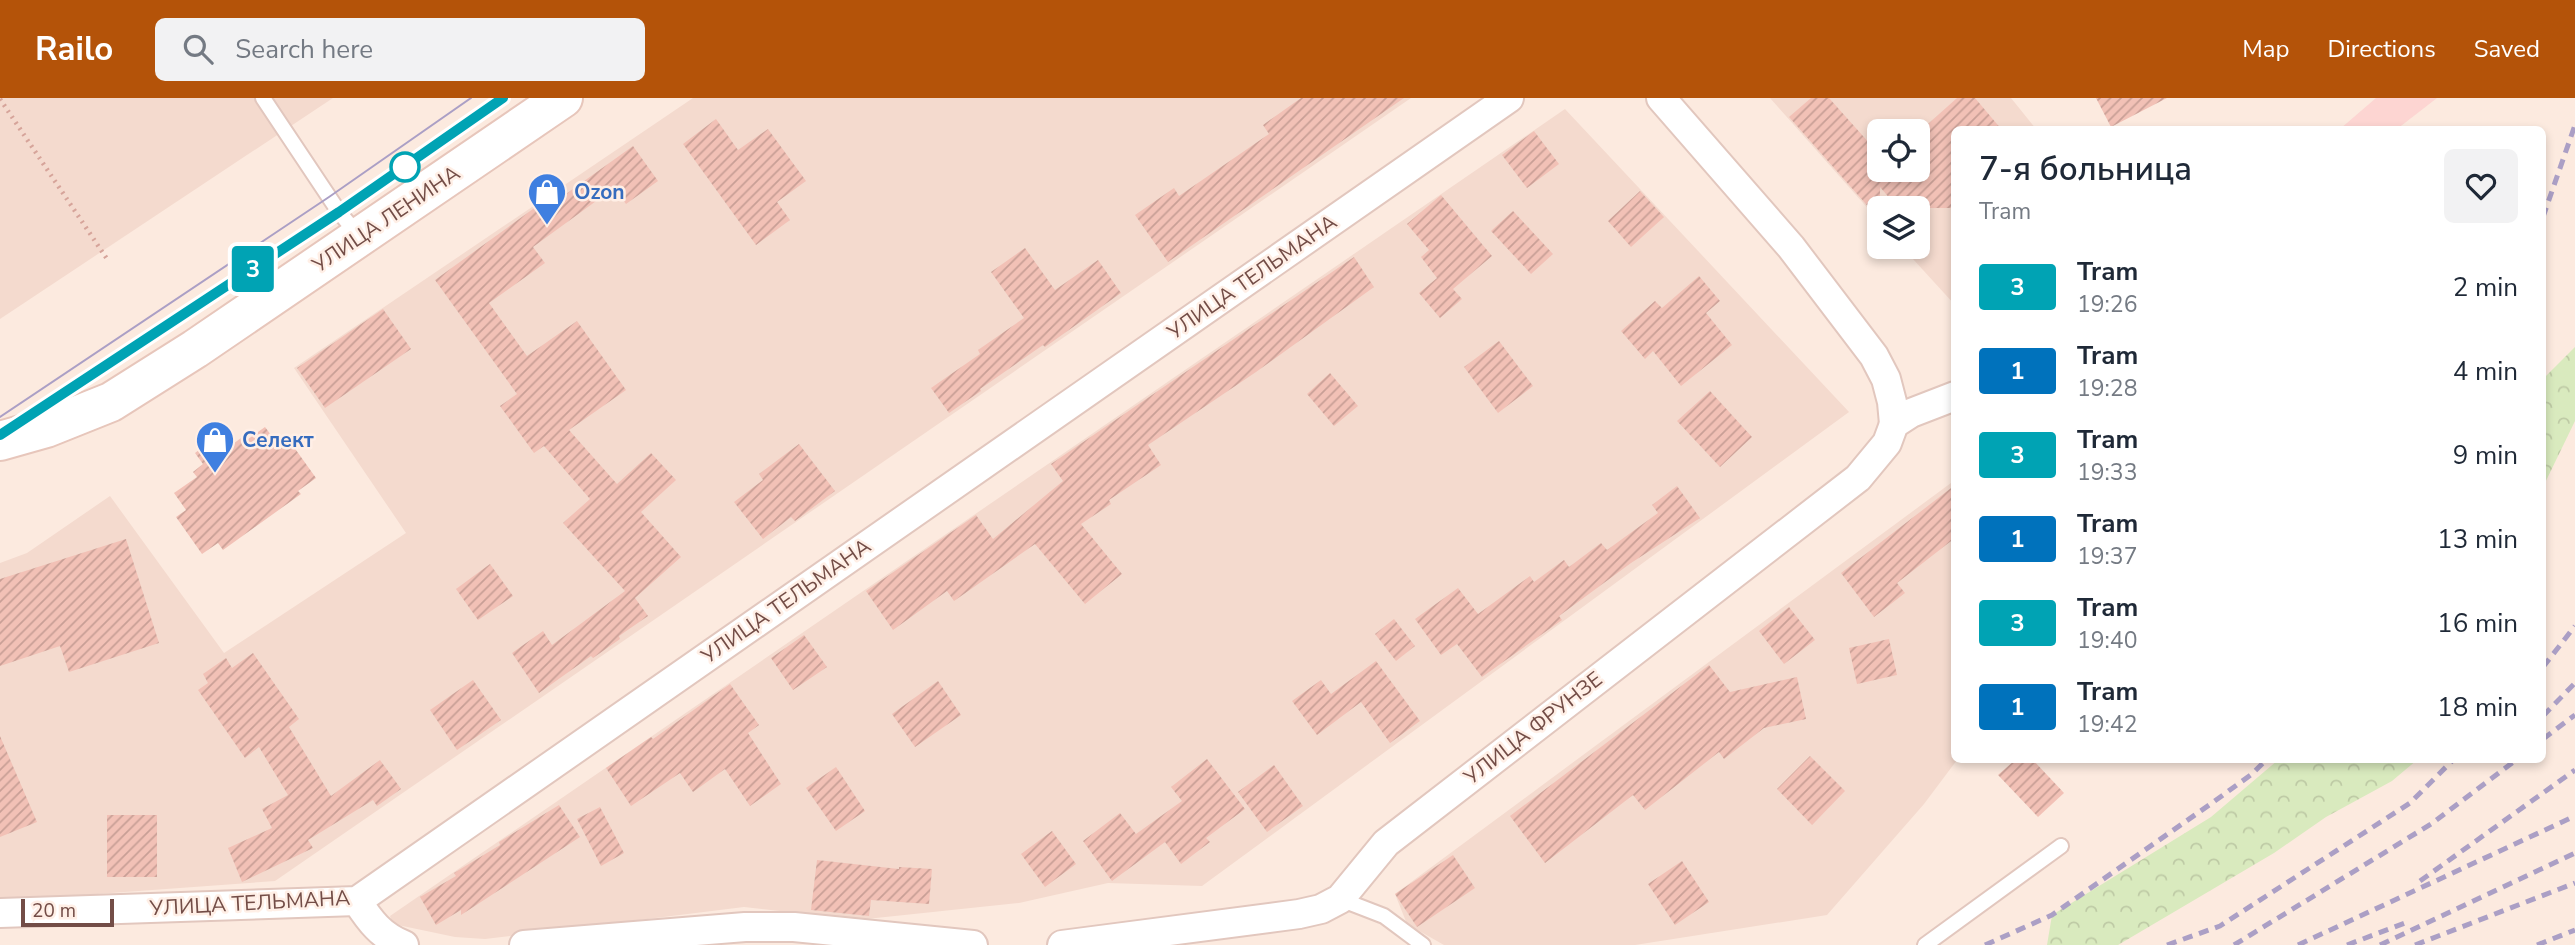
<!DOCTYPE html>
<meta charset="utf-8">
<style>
:root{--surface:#fff;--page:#f2f2f3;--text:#1f2937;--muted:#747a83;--accent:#b45309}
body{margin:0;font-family:"Nunito Sans",sans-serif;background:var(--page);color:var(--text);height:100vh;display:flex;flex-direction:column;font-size:26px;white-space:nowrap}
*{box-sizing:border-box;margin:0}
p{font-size:23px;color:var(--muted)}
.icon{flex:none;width:38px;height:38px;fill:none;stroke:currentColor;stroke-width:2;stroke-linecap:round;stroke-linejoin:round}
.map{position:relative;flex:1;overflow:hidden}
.panel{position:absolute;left:1951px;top:28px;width:595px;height:637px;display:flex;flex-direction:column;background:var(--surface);border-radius:10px;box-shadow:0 4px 10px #0003}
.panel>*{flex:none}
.badge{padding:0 14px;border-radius:5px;font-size:24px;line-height:46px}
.fabs{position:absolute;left:1867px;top:21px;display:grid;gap:14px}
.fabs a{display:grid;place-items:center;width:63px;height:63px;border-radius:10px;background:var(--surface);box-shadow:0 4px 10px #0003;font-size:35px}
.scale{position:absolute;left:21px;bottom:18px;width:93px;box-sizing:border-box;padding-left:7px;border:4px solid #734d47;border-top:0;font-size:19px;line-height:24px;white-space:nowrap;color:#734d47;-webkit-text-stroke:5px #ffefe6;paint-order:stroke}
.map>.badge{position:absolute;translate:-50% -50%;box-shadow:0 0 0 4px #fff}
.round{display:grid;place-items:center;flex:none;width:74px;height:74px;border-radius:10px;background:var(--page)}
.head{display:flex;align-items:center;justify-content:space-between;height:119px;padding:0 28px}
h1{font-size:33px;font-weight:600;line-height:52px}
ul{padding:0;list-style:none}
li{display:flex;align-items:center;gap:21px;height:84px;padding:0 28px}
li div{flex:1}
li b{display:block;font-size:26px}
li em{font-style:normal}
li .badge{min-width:77px;font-weight:700;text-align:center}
header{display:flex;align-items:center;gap:42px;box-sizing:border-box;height:98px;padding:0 35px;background:var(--accent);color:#fff}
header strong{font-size:33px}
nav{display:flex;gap:38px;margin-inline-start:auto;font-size:24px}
.search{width:490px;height:63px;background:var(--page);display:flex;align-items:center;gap:18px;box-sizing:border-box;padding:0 24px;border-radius:10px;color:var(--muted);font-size:26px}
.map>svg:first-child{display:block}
.residential{fill:#f4dace;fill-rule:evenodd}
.commercial{fill:#fdd5d2}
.forest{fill:url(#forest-crowns)}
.building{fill:url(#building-hatch)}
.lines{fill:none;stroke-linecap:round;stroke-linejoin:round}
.service-casing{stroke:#e2c7be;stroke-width:18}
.minor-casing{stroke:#e2c7be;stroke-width:32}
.secondary-casing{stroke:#e7c6bb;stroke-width:42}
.path{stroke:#d6a49a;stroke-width:4.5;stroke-dasharray:2 5;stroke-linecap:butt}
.service{stroke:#fff;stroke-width:14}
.minor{stroke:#fff;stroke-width:28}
.secondary{stroke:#fff;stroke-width:38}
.tram{stroke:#ab9fc5;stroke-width:2}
.rail{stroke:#ab9fc5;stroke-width:5;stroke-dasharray:10 7;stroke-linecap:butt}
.line-casing{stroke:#fff;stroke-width:16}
.line{stroke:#00a3b4;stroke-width:10}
.stop-dot{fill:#fff;stroke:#00a3b4;stroke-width:3.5}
.labels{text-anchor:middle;stroke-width:5;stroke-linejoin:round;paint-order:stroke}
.shop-label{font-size:21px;font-weight:bold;fill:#366cbe;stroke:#ffefe6;text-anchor:start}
.street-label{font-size:21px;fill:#734d47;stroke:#ffefe6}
</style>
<header>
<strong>Railo</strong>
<div class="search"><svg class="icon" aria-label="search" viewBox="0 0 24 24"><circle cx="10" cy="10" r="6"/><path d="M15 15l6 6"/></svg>Search here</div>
<nav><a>Map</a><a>Directions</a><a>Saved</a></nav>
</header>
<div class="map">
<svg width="2575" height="847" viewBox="0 0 2575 847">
<defs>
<pattern id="forest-crowns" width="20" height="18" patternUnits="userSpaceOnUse" patternTransform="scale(1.75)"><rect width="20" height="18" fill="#d9eabe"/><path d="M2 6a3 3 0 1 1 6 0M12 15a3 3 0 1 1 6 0" fill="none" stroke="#becaa5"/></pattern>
<pattern id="building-hatch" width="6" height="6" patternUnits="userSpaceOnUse" patternTransform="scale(1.75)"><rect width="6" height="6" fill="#f2c1b6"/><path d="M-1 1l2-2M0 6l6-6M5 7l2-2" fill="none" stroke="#c89f96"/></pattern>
</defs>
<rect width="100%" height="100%" fill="#fceadf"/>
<!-- residential -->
<g class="residential">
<path d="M0,0H333L0,221Z"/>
<path d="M693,0H1411L275,783L0,803V465L27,455L110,398L224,555L406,435L294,270Z"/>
<path d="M1770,0H2011L2036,31L1955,32V207L1902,149H1918V110H1880L1879,123ZM1880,33H1918V72H1880Z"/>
<path d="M1565,11L1849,314L1202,788L1108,785L1019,805L857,822L744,809L485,841L455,839L393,826L390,818Z"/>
<path d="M1955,382V662H1957L1924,706L1827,817L1635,847H1444L1407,826L1395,796Z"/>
</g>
<!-- commercial -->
<path class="commercial" d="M2376,0H2437L2397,31H2340Z"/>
<!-- forest -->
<g class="forest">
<path d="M2575,249V323L2543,389V281Z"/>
<path d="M2278,662H2417L2392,683L2326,719L2274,755L2118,847H2047L2052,817L2211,719Z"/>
</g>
<!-- building -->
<g class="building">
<path d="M1301,0H1404L1168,164L1135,117L1174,90L1179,98L1269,36L1263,27Z"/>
<path d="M1811,0H1829L1880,57V72H1918V35L1957,0H1975L2002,32H1955V110H1898L1880,89V122L1789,19Z"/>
<path d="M2096,0H2167L2111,29Z"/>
<path d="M716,21L738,52L768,31L806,83L777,104L790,122L756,147L683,46Z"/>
<path d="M1534,33L1559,66L1527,90L1502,57Z"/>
<path d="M633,48L658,83L626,106L614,90L533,149L545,165L489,205L527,258L577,223L626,292L569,332L617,386L651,355L676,382L641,414L681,459L635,500L648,518L619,538L620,541L593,560L591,558L539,595L512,555L543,533L552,547L625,493L563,425L590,401L544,348L534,355L500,308L517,296L435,182L562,90L566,96Z"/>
<path d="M1640,93L1664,119L1631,149L1608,123Z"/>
<path d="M1441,97L1492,158L1453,191L1462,201L1440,220L1419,195L1437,180L1421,159L1429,152L1407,126Z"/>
<path d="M1513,113L1553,156L1531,176L1491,133Z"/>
<path d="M1025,150L1055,192L1098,162L1121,195L1045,249L1043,247L980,291L981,293L949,315L931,290L980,256L978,252L1024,220L991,174Z"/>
<path d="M1354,159L1374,189L1256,274L1148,347L1161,367L1109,402L1111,406L1081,426L1122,476L1085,506L1035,446L954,503L947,493L893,532L866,493L976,417L993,441L1063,383L1051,366Z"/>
<path d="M1699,178L1720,203L1706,215L1732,247L1681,288L1653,253L1645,261L1621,233L1655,203L1662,210Z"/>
<path d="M383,211L411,251L325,310L297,270Z"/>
<path d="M1499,243L1533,288L1498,315L1464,269Z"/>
<path d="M1330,275L1358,308L1334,328L1307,296Z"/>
<path d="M1710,293L1752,339L1720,369L1677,323Z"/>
<path d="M265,329L277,345L286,338L316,380L298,393L301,396L223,452L218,445L202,456L176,419L186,412L174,395L197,379L193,374L203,366L195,355L216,339L225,352L241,340L244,344Z"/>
<path d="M799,346L835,393L795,423L791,419L763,441L734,404L763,382L759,376Z"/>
<path d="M1955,387V440L1897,485L1905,495L1874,519L1841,475Z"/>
<path d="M1677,388L1700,420L1631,465L1559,518L1562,522L1482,579L1457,546L1441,557L1415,521L1458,490L1478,516L1530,478L1534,484L1564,462L1569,469L1601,445L1607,452L1658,415L1652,407Z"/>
<path d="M126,441L159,545L69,574L60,548L0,568V481Z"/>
<path d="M490,466L513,498L478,522L456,491Z"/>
<path d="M1789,509L1815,542L1784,566L1759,533Z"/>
<path d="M1394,521L1415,548L1396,563L1375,536Z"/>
<path d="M804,537L827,569L793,592L771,560Z"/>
<path d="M1889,541L1897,577L1857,586L1849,550Z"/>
<path d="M253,555L299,621L289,629L331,698L380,662L401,691L377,708L373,702L308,742L313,750L242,784L228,750L272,730L262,711L288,697L259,649L245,660L198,592L208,585L203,576L226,560L232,570Z"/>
<path d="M1376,563L1420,623L1390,645L1361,604L1317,637L1292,603L1321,582L1331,596Z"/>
<path d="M1709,567L1730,594L1797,579L1806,621L1764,630L1724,661L1719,654L1645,712L1633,697L1545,765L1510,718Z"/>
<path d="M473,582L501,622L457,652L430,612Z"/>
<path d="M938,583L961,617L915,649L892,616Z"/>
<path d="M730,586L759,627L748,635L781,686L750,708L725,671L693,694L680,675L631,708L606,670L651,639L653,641Z"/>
<path d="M0,638L37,724L0,739Z"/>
<path d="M1810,658L1845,693L1812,727L1777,691Z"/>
<path d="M1207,661L1245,711L1206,740L1210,744L1181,766L1165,744L1112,783L1083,743L1120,715L1136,736L1182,703L1171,689Z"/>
<path d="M2015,662H2033L2064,695L2038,719L1998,677Z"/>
<path d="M1274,667L1303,708L1267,734L1238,694Z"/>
<path d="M836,669L865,713L836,733L806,690Z"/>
<path d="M559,707L580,739L461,817V812L436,827L420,799L456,778L454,775L500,747L499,744Z"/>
<path d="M600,709L624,755L601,768L577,721Z"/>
<rect x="107" y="717" width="50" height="62"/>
<path d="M1052,733L1076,766L1045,789L1021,756Z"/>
<path d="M1453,757L1475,790L1417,829L1395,796Z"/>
<path d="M817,762L899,771V769L932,771L929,806L871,802L869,818L811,812Z"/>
<path d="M1682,763L1709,804L1675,827L1648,786Z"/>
</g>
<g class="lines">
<!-- service casing -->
<g class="service-casing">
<g id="service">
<path d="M263,0L339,114L359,138"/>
<path d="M1340,801L1384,818L1423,847"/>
<path d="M1925,847L2061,748"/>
</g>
</g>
<!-- minor casing -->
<g class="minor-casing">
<g id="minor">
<path d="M1661,0L1791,149L1874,258L1886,281L1892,304L1894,326"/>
<path d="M357,803C370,823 381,838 404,847"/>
<path d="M0,815L357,803L1509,0"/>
<path d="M524,847L745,829H794L973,847"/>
<path d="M1062,847L1299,816L1321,811L1340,801L1386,745L1858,380L1887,345L1894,326L1911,315L1955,298"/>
</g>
</g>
<!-- secondary casing -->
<g class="secondary-casing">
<path id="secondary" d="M0,343L46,330L111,304L195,251L563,0"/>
</g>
<!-- path -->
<path class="path" d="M0,1L107,161"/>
<!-- service -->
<use href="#service" class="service"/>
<!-- minor -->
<use href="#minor" class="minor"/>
<!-- secondary -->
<use href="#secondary" class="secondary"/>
<!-- tram -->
<g class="tram">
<path d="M0,319L329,99L471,0"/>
<path d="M0,337L339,114L503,0"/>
</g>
<!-- rail -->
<g class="rail">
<path d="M2543,119L2575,27"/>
<path d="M2543,569L2575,528"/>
<path d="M2543,618L2575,585"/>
<path d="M2543,641L2575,617"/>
<path d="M2420,783L2575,672"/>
<path d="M1985,847L2052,817L2212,705L2252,676L2266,662"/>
<path d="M2167,847L2220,828L2410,705L2453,662"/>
<path d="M2234,847L2431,726L2516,662"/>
<path d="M2298,847L2575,718"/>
<path d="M2347,847L2405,825"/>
<path d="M2380,847L2575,755"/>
<path d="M2415,847L2575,785"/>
<path d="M2537,847L2575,832"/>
</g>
</g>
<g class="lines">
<!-- line casing -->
<g class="line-casing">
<path id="line" d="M0,337L339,114L503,0"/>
</g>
<!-- line -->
<use href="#line" class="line"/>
</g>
<!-- icons -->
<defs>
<g id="shop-pin" transform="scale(2.0125)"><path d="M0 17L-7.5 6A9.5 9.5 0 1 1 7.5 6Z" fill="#3f7fe0" stroke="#ffefe6"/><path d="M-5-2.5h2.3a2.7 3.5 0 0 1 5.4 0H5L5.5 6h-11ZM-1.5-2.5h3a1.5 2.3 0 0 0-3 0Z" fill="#fff"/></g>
</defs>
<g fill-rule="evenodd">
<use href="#shop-pin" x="547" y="94"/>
<use href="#shop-pin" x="215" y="342"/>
</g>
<!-- markers -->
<circle class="stop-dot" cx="405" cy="69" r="14"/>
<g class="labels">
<!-- shop labels -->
<g class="shop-label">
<text x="574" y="101">Ozon</text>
<text x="242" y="349">Селект</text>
</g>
<!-- street labels -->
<g class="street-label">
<text transform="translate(386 121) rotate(-34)" y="7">УЛИЦА ЛЕНИНА</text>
<text transform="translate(1252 179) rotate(-35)" y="7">УЛИЦА ТЕЛЬМАНА</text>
<text transform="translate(786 503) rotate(-35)" y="7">УЛИЦА ТЕЛЬМАНА</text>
<text transform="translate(1533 630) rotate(-38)" y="7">УЛИЦА ФРУНЗЕ</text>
<text transform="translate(250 805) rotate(-3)" y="7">УЛИЦА ТЕЛЬМАНА</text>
</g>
</g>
</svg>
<div class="fabs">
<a><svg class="icon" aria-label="locate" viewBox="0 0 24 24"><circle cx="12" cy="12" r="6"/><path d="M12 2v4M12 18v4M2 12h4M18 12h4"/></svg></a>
<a><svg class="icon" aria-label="layers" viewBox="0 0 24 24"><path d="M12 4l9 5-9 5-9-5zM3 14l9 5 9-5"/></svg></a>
</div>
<div class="scale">20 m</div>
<b class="badge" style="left:253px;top:171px;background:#00a3b4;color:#fff">3</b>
<section class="panel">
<div class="head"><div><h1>7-я больница</h1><p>Tram</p></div><a class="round"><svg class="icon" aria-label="heart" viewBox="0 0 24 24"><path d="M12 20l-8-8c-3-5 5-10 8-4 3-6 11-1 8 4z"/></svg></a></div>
<ul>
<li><span class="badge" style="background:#00a3b4;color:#fff">3</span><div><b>Tram</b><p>19:26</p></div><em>2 min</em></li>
<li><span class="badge" style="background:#0072bc;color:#fff">1</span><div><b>Tram</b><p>19:28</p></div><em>4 min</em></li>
<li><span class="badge" style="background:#00a3b4;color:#fff">3</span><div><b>Tram</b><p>19:33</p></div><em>9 min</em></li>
<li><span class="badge" style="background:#0072bc;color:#fff">1</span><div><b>Tram</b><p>19:37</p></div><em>13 min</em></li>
<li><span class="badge" style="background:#00a3b4;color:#fff">3</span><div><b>Tram</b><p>19:40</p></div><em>16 min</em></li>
<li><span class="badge" style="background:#0072bc;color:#fff">1</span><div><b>Tram</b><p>19:42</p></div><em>18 min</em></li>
</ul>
</section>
</div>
